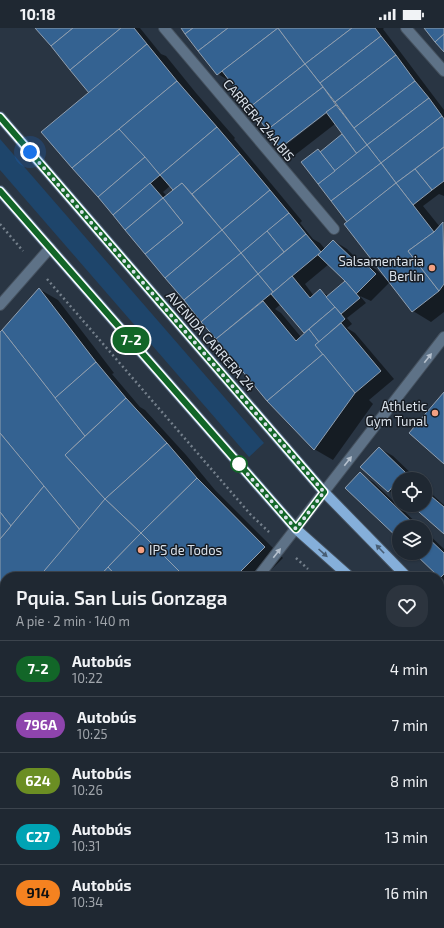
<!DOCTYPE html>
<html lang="es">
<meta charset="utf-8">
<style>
:root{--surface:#1f2832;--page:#2c343e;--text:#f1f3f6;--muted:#a1a6ac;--line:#3c444d}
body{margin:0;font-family:"Exo 2",sans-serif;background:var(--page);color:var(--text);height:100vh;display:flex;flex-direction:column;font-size:15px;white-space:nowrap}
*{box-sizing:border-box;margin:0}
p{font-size:13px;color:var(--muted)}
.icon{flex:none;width:22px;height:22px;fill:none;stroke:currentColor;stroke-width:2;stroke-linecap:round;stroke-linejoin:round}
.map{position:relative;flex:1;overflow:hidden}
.panel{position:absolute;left:0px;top:544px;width:444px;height:356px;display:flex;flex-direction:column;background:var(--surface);border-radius:16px 16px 0 0;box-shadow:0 1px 3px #0004,0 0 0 1px var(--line)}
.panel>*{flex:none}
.badge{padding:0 8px;border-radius:13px;font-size:14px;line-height:26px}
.fabs{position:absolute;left:392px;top:444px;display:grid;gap:8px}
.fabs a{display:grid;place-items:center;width:40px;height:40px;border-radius:50%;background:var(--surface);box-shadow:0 1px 3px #0004,0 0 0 1px var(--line);font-size:20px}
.you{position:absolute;width:20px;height:20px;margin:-10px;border:3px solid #fff;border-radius:50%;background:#1a73e8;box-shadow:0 0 0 6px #1a73e833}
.map>.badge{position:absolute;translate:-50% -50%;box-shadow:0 0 0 2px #fff}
.round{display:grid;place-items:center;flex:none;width:42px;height:42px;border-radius:16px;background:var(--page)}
.overview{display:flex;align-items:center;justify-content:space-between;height:68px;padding:0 16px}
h1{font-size:19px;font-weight:600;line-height:30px}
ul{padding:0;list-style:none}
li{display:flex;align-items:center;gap:12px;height:56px;padding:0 16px;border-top:1px solid var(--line)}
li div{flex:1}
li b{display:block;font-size:15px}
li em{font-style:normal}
li .badge{min-width:44px;font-weight:700;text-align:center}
.status{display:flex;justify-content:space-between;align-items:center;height:28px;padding:0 20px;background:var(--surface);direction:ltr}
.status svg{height:11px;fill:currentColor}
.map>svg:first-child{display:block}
.green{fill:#1e456b}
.shadow{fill:#0007;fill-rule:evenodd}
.building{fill:#346291;stroke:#909fb0}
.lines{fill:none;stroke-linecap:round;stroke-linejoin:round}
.minor-casing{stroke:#45515e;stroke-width:12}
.major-casing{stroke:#45515e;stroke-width:12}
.path{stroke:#75808c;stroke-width:2.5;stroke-dasharray:2 3;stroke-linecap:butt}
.minor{stroke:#5e7287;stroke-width:10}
.major{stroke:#85afda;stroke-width:10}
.oneway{fill:#b5c0cd}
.oneway2{fill:#485e75}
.line-casing{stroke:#fff;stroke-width:9}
.line{stroke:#126628;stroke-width:6}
.walk{stroke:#dae2eb;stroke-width:4;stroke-dasharray:0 7.2}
.poi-dot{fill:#f3a082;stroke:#171c23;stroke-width:1.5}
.stop-dot{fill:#fff;stroke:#126628;stroke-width:2}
.labels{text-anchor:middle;stroke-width:3;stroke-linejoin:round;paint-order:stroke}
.street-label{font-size:13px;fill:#dae2eb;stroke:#171c23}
.poi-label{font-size:13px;fill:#dae2eb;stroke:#171c23;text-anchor:end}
</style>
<div class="status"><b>10:18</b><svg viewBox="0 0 49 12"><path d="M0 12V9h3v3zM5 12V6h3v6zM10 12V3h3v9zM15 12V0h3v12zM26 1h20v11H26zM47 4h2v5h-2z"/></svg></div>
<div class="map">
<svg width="444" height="900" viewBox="0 0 444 900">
<rect width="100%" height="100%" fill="#293543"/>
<!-- green -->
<path class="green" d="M0,111L264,415L249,429L0,142Z"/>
<!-- shadow -->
<g class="shadow">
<path d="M36,0H140L161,26L166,28L196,65L235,110L234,111L302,193L300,195L313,211L320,215L325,221L334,213L347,221L362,236L363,234L377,242L388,253L389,252L348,194L318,122L321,124L344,107L335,96L295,127L282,120L327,85V82L281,118L282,119L231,54L218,46L182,0H384L383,1L444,82V168L439,166L423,178L440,199L444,195V284L431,294L413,283L390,254L371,273L360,268L366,275L347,290L352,296L347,300L355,305L394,351L369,372L373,376L333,432L314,421L268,372L98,168L90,65ZM170,158L174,163L167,168L163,164ZM329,236L347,253L329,268L320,263L314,268L305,256ZM326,270L338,280H335ZM281,276L305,305L301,309L281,285L275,281Z"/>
<path d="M39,261L58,272L114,345L112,346L140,379L145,382L186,427L215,462L283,530L264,549H5V609L0,603V306Z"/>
<path d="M379,420L393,428L417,451H399V469L389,463L362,439Z"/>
<path d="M360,446L373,454L421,499H399V510Z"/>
<path d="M425,460L444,477V504L412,477H425Z"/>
<path d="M425,503L444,521V552L415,525H425Z"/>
</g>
<!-- building -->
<g class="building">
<path d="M35,0H73L51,18Z"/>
<path d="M73,0H121L70,42L51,18Z"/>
<path d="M121,0H134L147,16L89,65L70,42Z"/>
<path d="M181,0H193L185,6Z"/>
<path d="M193,0H228L198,23L185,6Z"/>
<path d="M228,0H278L217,47L198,23Z"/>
<path d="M278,0L305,36L250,79L222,43Z"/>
<path d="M278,0H352L305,36Z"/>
<path d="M352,0H375L381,8L320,55L305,36Z"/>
<path d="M424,0H444V6L435,14Z"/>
<path d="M444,6V24L435,14Z"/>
<path d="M381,8L396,27L335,74L320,55Z"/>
<path d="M147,16L177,53L72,140L41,104Z"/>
<path d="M396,27L415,53L354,100L335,74Z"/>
<path d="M305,36L323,59L267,102L250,79Z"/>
<path d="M177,53L217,99L160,147L119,101Z"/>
<path d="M415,53L429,70L367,117L354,100Z"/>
<path d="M323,59L336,77L280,120L267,102Z"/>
<path d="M429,70L442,88L381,135L367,117Z"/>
<path d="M336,77L367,117L357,126L326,84Z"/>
<path d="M442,88L444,91V119L396,155L381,135Z"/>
<path d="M217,99L240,126L192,166L182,155L173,162L160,147Z"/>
<path d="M119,101L145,129L98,169L72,140Z"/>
<path d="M342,106L357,126L335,143L320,124Z"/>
<path d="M367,117L381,135L331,173L318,156Z"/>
<path d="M444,119V153L432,162L415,141Z"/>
<path d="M318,121L335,143L318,156L301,134Z"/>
<path d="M240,126L270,162L222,202L192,166Z"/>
<path d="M145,129L160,147L113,187L98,169Z"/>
<path d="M381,135L396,155L347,194L331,173Z"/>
<path d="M415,141L432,162L413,177L396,155Z"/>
<path d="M150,155L163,170L125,202L113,187Z"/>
<path d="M182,155L222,202L165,250L145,226L183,195L163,170Z"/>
<path d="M396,155L434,204L408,223L439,263L412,284L344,196Z"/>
<path d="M270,162L289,185L241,225L222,202Z"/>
<path d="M163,170L183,195L145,226L125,202Z"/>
<path d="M289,185L306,206L284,224L267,203Z"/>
<path d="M443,194L444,256L439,263L408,223L434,204Z"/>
<path d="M222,202L241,225L184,272L165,250Z"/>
<path d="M267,203L284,224L258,246L241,225Z"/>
<path d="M306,206L321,224L273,264L258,246Z"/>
<path d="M333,212L359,237L363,233L376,246L356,266L345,253L318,227Z"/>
<path d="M241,225L258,246L201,294L184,272Z"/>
<path d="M258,246L273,264L216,311L201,294Z"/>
<path d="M292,248L310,270L320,261L335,279L304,305L271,266Z"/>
<path d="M345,253L360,270L341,286L326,269Z"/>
<path d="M39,260L96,334L55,370L2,302Z"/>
<path d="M263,273L296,313L309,301L319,314L315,317L323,326L267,373L216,311Z"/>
<path d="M335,279L345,291L319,314L309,301Z"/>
<path d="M341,295L381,343L355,365L315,317Z"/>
<path d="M2,302L85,408L65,427L105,471L80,502L0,405V304Z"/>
<path d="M323,326L355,365L314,422L267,373Z"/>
<path d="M96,334L126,370L85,408L55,370Z"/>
<path d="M444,364V436L409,405Z"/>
<path d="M126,370L167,415L105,471L65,427Z"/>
<path d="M0,405L44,458L11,498L0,484Z"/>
<path d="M167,415L197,450L141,505L105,471Z"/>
<path d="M379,419L406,445L400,451H399V452L388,464L360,439Z"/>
<path d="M360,444L417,499H399V511L345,460Z"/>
<path d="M197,450L265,519L235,549H185L141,505Z"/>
<path d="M44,458L80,502L39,549H5V589L0,595V511Z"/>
<path d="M399,458V467L395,463Z"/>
<path d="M425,463L444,479V506L411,477H425Z"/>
<path d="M105,471L141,505L108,539L99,549H39Z"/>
<path d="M0,484L11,498L0,511Z"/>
<path d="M141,505L185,549H117L108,539Z"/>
<path d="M425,507L444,525V546L440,550L414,525H425Z"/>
<path d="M108,539L117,549H99Z"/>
<path d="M5,589V611L0,605V595Z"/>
</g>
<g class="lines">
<!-- minor casing -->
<g class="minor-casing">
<g id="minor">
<path d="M164,0L334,201"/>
<path d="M406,0L444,43"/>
<path d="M0,277L50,220"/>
<path d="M258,549L444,309"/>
<path d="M0,651L5,657"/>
<path d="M439,750L444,743"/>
<path d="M0,882L5,875"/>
<path d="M402,895L407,900"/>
<path d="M320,900L324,895"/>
</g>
</g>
<!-- major casing -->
<g class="major-casing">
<g id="major">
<path d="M0,89L324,464L407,549"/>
<path d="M0,163L296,501L350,549"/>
<path d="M439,582L444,587"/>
<path d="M439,629L444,634"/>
</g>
</g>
<!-- path -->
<g class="path">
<path d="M0,196L23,223"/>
<path d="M47,251L251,487L269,504"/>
<path d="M296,530L308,541"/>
</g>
<!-- minor -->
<use href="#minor" class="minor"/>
<!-- major -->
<use href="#major" class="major"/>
</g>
<!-- one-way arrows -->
<defs><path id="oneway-solid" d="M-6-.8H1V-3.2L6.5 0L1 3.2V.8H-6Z"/></defs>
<g class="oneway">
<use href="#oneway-solid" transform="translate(428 330) rotate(-52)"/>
<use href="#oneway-solid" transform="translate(348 433) rotate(-52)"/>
<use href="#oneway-solid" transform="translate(277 525) rotate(-52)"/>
</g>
<g class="oneway2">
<use href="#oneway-solid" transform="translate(380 521) rotate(-134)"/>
<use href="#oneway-solid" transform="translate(323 525) rotate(42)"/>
</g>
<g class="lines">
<!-- line casing -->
<g class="line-casing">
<path id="line" d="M0,89L324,464L296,501L0,163"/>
</g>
<!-- line -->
<use href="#line" class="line"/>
<!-- walk -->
<path class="walk" d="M30,124L324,464L296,501L236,433L239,436"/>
</g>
<!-- markers -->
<g class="poi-dot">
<circle cx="432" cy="240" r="4"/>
<circle cx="435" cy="385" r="4"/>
<circle cx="141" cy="522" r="4"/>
</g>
<circle class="stop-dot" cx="239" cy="436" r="8"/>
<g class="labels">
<!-- street labels -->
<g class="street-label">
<text transform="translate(259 92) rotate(50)" y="5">CARRERA 24A BIS</text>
<text transform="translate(211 313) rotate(49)" y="5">AVENIDA CARRERA 24</text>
</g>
<!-- poi labels -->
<g class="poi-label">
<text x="424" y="238">Salsamentaria<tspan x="424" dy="15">Berlin</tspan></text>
<text x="427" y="383">Athletic<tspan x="427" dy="15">Gym Tunal</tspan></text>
<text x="149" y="527" text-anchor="start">IPS de Todos</text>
</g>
</g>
</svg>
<div class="fabs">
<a><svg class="icon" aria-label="locate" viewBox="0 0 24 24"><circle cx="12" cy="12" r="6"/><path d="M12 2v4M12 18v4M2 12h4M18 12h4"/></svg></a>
<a><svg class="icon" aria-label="layers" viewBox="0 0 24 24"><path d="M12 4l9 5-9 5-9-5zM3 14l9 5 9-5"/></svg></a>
</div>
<div class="you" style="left:30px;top:124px"></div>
<b class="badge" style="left:131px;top:312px;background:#126628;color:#fff">7-2</b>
<section class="panel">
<div class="overview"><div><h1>Pquia. San Luis Gonzaga</h1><p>A pie · 2 min · 140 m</p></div><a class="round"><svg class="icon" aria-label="heart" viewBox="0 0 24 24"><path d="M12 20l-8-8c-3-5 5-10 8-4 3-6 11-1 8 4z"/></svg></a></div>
<ul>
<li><span class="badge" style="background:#126628;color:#fff">7-2</span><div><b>Autobús</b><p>10:22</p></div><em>4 min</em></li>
<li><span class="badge" style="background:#8e44ad;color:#fff">796A</span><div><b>Autobús</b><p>10:25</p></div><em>7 min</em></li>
<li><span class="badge" style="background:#6b8e23;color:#fff">624</span><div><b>Autobús</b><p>10:26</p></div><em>8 min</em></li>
<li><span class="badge" style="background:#00a3b4;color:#fff">C27</span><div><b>Autobús</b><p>10:31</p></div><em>13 min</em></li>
<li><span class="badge" style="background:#f58220;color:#111">914</span><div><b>Autobús</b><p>10:34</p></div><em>16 min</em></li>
</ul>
</section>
</div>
